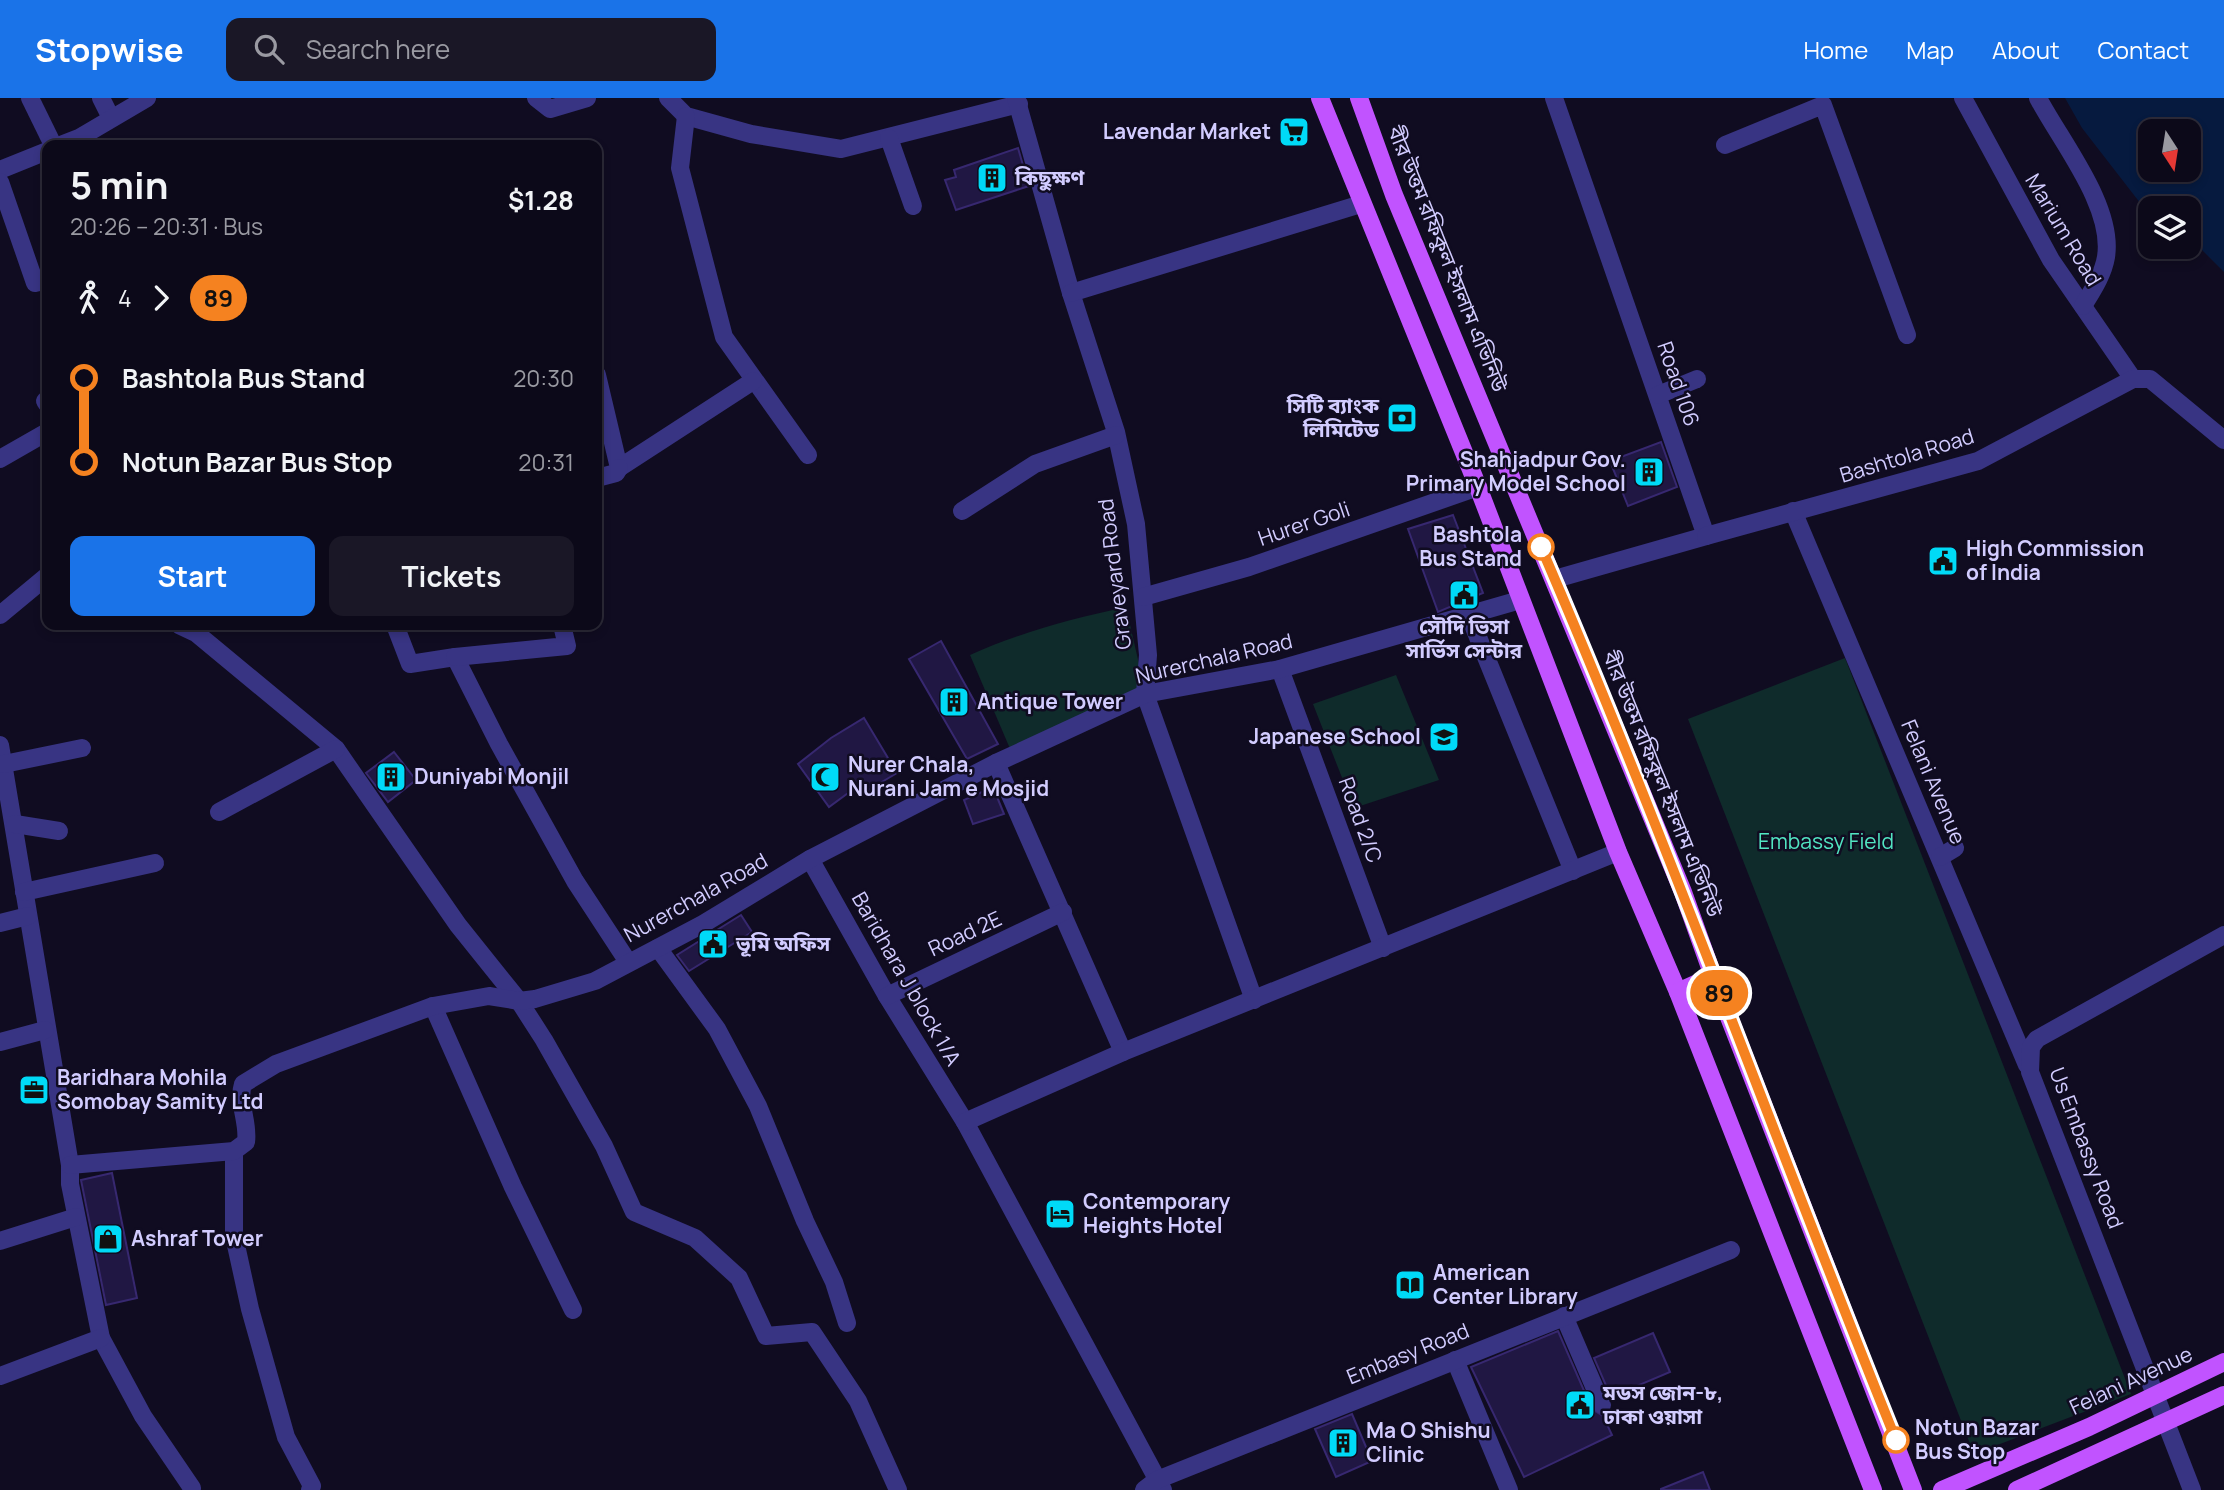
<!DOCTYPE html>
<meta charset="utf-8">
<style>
:root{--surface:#0c0919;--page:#1a1726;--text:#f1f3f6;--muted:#9a9aa2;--line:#2c2a38;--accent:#1a73e8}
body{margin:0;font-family:Manrope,"Noto Sans Bengali",sans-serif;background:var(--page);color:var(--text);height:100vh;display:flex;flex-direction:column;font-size:26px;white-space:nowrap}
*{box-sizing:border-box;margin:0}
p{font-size:23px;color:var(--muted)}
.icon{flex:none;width:38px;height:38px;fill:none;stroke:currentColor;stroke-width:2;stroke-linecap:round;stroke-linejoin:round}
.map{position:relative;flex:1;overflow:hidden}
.details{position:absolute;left:42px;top:42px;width:560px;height:490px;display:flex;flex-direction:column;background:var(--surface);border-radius:14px;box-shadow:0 4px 10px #0003,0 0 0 2px var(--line)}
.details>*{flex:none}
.badge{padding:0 14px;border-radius:23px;font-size:24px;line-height:46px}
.needle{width:46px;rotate:168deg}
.controls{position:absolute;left:2138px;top:21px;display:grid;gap:14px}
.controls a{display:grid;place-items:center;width:63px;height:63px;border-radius:14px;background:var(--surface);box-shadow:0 4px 10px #0003,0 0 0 2px var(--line);font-size:35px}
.map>.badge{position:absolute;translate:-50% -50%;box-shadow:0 0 0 4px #fff}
.legs{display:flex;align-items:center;gap:10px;height:77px;padding:0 28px;font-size:23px}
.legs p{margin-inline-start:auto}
.summary{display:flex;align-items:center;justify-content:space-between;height:119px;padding:0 28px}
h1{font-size:38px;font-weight:700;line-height:52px}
.primary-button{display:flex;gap:14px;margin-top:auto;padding:14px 28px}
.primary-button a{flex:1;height:80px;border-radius:14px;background:var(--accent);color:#fff;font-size:28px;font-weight:700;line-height:80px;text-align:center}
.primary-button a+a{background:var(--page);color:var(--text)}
ul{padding:0 28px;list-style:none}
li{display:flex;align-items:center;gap:24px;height:84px;font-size:26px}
li i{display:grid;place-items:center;width:10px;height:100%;margin:0 9px;background:currentColor}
li i::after{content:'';width:18px;height:18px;margin:-9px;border:5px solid;border-radius:50%;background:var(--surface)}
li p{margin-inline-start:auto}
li:first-child i{background:linear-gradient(#0000 50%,currentColor 0)}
li:last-child i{background:linear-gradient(currentColor 50%,#0000 0)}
header{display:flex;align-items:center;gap:42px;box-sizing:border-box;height:98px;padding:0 35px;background:var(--accent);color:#fff}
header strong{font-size:33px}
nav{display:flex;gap:38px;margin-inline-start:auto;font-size:24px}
.search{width:490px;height:63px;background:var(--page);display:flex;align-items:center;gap:18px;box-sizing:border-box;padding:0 24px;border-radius:14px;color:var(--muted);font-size:26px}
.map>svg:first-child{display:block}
.green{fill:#0f2b2b}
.water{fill:#061a3f;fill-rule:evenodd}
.building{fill:#201743;stroke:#372870;stroke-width:2}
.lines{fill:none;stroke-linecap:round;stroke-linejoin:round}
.minor{stroke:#383483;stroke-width:18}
.major{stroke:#c153ff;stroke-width:18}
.line-1-casing{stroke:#fff;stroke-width:16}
.line-1{stroke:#f58220;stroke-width:10}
.stop-1-dot{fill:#fff;stroke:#f58220;stroke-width:3.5}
.labels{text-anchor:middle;stroke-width:5;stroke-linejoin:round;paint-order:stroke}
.poi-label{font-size:21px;font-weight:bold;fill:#d2ccff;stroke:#100c21;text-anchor:start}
.street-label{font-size:21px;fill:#d2ccff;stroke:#100c21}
.stop-label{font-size:21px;font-weight:bold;fill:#d2ccff;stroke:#100c21;text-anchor:end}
.park-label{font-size:21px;fill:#52e5c2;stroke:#100c21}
</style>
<header>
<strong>Stopwise</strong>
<div class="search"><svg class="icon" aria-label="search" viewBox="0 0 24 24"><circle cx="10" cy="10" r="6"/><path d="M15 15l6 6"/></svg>Search here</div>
<nav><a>Home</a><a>Map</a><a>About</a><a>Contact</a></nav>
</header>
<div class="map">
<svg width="2224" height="1392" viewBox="0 0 2224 1392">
<rect width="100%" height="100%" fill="#100c21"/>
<!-- green -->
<g class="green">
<path d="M1126,509L1144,588L1011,653L970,557C1021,534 1071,521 1126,509Z"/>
<path d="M1845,560L2131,1296L1974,1356L1688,621Z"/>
<path d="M1396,577L1439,682L1354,710L1313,606Z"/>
</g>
<!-- water -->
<path class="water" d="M2065,0H2224V174L2189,139V110H2151V119L2082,30ZM2151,33H2189V72H2151Z"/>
<!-- building -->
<g class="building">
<path d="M1018,50L1029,88L956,112L945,82L956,79L954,72Z"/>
<path d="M1661,344L1677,389L1628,408L1610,363Z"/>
<path d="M1453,417L1483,495L1438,514L1408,431Z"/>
<path d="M941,543L998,646L967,661L909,561Z"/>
<path d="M864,620L897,675L863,695L859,687L829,709L798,666L831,640Z"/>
<path d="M394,654L416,682L388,704L366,675Z"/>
<path d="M993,689L1004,716L973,726L964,702Z"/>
<path d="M741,817L752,834L689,873L677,857Z"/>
<path d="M112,1075L137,1200L106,1207L81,1082Z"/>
<path d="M1558,1233L1592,1311L1603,1318L1612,1337L1524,1379L1471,1269Z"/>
<path d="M1653,1235L1670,1274L1611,1299L1594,1260Z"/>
<path d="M1352,1316L1372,1363L1336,1379L1315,1331Z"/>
<path d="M1703,1374L1710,1392H1661V1391Z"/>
</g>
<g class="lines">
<!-- minor -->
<g class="minor">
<path d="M30,0L53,47"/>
<path d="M101,0L111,20"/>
<path d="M536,0L550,11L587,0"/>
<path d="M668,0L686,18L751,36L841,51L1019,6"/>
<path d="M1016,0L1071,195L1116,334L1136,426L1148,557L1145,596L1254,902"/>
<path d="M1554,0L1706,438L1555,481"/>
<path d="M1963,0L2051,162L2133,281"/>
<path d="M2038,0C2061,44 2114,108 2106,159C2103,177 2092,193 2083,208"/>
<path d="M686,18L680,70L724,239L808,357"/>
<path d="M889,40L913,108"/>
<path d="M61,47L79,40L147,0"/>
<path d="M1725,47L1823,7L1907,237"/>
<path d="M0,72L47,53"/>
<path d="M0,84L35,185L47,182"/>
<path d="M1071,195L1361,106"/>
<path d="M597,277L619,370L753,283"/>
<path d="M1658,297L1697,281"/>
<path d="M47,301L45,303L47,306"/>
<path d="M0,361L47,334"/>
<path d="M597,380L616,375L619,370"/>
<path d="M962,413L1035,366L1116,337"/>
<path d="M1793,413L2027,967"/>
<path d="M1706,438L1978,363L2133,281H2150L2224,342"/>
<path d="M1143,499L1249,469L1478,389"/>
<path d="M0,517L47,478"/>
<path d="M1469,517L1573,773"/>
<path d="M179,527L196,535L336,651L458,827L519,903L544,942L604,1048L634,1114L695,1140L739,1180L766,1238L812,1234L858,1303L898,1392"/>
<path d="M395,527L410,566L455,559L499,646L575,783L628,864"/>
<path d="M455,559L567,548L562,527"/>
<path d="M1280,571L1383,850"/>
<path d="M0,647L70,1067V1086L101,1240L143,1318L192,1390"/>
<path d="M996,665L1123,954"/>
<path d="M4,666L82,650"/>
<path d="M219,714L336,651"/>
<path d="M15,726L59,733"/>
<path d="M1940,759L1955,750"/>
<path d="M810,761L887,898L965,1024L1163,1392"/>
<path d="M24,794L155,765"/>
<path d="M0,825L28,818"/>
<path d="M658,850L717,931L758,1008L805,1123L834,1184L847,1225"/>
<path d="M887,898L1063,814"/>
<path d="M433,908L513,1089L573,1212"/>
<path d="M0,944L45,932"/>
<path d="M965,1024L1123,954L1618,754"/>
<path d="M234,1053V1138L250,1211L286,1339L312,1388L310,1392"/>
<path d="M70,1067L234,1053L246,1044C249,1024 237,1005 243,986L276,966L433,908L489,898L519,903L535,901L595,883L703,826L810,761L996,665L1145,596L1280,571L1520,502"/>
<path d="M0,1143L76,1119"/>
<path d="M1564,1218L1602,1307"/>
<path d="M1455,1262L1509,1392"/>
<path d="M0,1278L101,1240"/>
<path d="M1144,1392L1157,1382L1731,1152"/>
<path d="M2192,1392L2030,974L2031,949L2037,941L2224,837"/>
</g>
<!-- major -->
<g class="major">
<path d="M1320,0L1478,389L1618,754L1678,894L1873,1392"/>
<path d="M1359,0L1394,97L1683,794L1713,878L1913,1392"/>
<path d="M1678,894L1713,878"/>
<path d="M1942,1392L2089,1329L2224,1264"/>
<path d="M2017,1392L2224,1297"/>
</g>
</g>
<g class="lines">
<!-- line-1 casing -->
<g class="line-1-casing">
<path id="line-1" d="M1541,449C1668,744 1776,1045 1896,1342"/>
</g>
<!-- line-1 -->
<use href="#line-1" class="line-1"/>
</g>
<!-- icons -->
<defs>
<g id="supermarket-square" transform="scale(1.575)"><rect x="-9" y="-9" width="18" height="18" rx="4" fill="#00daf7" stroke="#100c21"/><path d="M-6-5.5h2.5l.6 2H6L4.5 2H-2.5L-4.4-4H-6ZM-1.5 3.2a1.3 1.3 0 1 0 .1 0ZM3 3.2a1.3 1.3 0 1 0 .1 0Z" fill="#111"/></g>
<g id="building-square" transform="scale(1.575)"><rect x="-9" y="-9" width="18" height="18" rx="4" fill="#00daf7" stroke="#100c21"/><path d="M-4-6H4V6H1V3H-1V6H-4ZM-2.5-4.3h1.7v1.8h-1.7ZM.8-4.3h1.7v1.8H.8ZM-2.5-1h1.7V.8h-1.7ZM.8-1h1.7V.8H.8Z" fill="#111"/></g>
<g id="bank-square" transform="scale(1.575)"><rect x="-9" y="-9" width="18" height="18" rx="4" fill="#00daf7" stroke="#100c21"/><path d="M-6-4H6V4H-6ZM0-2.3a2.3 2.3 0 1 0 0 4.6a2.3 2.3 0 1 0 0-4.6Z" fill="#111"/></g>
<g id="civic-square" transform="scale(1.575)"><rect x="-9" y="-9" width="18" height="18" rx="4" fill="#00daf7" stroke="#100c21"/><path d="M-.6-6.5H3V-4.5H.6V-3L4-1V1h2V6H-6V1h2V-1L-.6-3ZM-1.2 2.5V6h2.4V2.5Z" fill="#111"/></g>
<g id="school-square" transform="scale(1.575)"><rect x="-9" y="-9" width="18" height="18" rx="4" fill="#00daf7" stroke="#100c21"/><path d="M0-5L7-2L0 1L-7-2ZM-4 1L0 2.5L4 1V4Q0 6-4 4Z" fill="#111"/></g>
<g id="mosque-square" transform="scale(1.575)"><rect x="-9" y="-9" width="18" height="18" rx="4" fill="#00daf7" stroke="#100c21"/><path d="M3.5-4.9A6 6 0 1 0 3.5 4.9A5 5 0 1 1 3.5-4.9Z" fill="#111"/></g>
<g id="office-square" transform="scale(1.575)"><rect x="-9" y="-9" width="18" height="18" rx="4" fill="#00daf7" stroke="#100c21"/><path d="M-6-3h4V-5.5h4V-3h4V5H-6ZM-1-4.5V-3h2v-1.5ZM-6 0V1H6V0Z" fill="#111"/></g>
<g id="hotel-square" transform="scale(1.575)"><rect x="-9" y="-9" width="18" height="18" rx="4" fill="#00daf7" stroke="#100c21"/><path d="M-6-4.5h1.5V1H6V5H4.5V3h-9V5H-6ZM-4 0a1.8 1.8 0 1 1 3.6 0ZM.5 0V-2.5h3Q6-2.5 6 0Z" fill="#111"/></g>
<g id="shop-square" transform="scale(1.575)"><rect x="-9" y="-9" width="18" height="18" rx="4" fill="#00daf7" stroke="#100c21"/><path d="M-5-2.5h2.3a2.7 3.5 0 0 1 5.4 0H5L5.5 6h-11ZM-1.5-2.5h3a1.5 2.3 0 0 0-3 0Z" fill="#111"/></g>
<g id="library-square" transform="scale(1.575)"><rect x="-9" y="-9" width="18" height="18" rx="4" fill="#00daf7" stroke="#100c21"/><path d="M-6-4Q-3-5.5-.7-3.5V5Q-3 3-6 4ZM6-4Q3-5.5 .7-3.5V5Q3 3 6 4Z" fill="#111"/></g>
</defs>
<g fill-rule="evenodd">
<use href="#supermarket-square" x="1294" y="34"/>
<use href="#building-square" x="992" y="80"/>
<use href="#bank-square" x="1402" y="320"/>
<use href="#building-square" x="1649" y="374"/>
<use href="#civic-square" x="1943" y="463"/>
<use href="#civic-square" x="1464" y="497"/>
<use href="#building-square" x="954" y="604"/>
<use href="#school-square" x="1444" y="639"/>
<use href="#building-square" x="391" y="679"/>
<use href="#mosque-square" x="825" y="679"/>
<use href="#civic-square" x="713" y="846"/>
<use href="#office-square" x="34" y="992"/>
<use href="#hotel-square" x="1060" y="1116"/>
<use href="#shop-square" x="108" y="1141"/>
<use href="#library-square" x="1410" y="1187"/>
<use href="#civic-square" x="1580" y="1307"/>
<use href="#building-square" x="1343" y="1345"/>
</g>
<!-- markers -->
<g class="stop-1-dot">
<circle cx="1541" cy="449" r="12"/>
<circle cx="1896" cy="1342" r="12"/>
</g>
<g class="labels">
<!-- poi labels -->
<g class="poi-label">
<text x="1271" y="41" text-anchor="end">Lavendar Market</text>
<text x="1015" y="87">কিছুক্ষণ</text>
<text x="1379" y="315" text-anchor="end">সিটি ব্যাংক<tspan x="1379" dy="24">লিমিটেড</tspan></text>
<text x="1626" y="369" text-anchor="end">Shahjadpur Gov.<tspan x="1626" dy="24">Primary Model School</tspan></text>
<text x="1966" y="458">High Commission<tspan x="1966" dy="24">of India</tspan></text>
<text x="1464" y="536" text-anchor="middle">সৌদি ভিসা<tspan x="1464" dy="24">সার্ভিস সেন্টার</tspan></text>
<text x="977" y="611">Antique Tower</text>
<text x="1421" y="646" text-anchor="end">Japanese School</text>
<text x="848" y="674">Nurer Chala,<tspan x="848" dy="24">Nurani Jam e Mosjid</tspan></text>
<text x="414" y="686">Duniyabi Monjil</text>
<text x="736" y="853">ভূমি অফিস</text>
<text x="57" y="987">Baridhara Mohila<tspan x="57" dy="24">Somobay Samity Ltd</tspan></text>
<text x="1083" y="1111">Contemporary<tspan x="1083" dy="24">Heights Hotel</tspan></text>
<text x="131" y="1148">Ashraf Tower</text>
<text x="1433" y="1182">American<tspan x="1433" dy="24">Center Library</tspan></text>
<text x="1603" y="1302">মডস জোন-৮,<tspan x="1603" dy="24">ঢাকা ওয়াসা</tspan></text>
<text x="1366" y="1340">Ma O Shishu<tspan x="1366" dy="24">Clinic</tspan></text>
</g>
<!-- street labels -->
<g class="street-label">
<text transform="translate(2063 132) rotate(59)" y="7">Marium Road</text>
<text transform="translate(1447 161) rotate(68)" y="7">বীর উত্তম রফিকুল ইসলাম এভিনিউ</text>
<text transform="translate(1678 286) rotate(71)" y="7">Road 106</text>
<text transform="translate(1907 358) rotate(-17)" y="7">Bashtola Road</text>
<text transform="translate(1304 426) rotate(-19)" y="7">Hurer Goli</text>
<text transform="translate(1115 476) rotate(-97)" y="7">Graveyard Road</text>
<text transform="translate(1214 561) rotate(-13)" y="7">Nurerchala Road</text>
<text transform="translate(1933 684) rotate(67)" y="7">Felani Avenue</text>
<text transform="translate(1662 686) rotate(68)" y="7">বীর উত্তম রফিকুল ইসলাম এভিনিউ</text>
<text transform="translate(1360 722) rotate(70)" y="7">Road 2/C</text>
<text transform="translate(696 800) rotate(-29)" y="7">Nurerchala Road</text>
<text transform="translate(965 836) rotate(-25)" y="7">Road 2E</text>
<text transform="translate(906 881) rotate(60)" y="7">Baridhara J block 1/A</text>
<text transform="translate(2086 1050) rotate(69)" y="7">Us Embassy Road</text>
<text transform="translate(1408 1256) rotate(-22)" y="7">Embasy Road</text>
<text transform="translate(2131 1283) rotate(-25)" y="7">Felani Avenue</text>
</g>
<!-- stop labels -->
<g class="stop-label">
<text x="1522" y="444">Bashtola<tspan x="1522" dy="24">Bus Stand</tspan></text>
<text x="1915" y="1337" text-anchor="start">Notun Bazar<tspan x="1915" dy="24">Bus Stop</tspan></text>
</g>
<!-- park labels -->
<g class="park-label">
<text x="1826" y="751">Embassy Field</text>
</g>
</g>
</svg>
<div class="controls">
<a><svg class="needle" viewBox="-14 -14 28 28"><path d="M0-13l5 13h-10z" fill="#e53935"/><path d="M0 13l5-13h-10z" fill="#9a9aa2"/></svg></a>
<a><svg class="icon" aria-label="layers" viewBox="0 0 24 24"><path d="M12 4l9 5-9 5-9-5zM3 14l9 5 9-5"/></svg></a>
</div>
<b class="badge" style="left:1719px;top:895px;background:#f58220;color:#111">89</b>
<section class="details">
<div class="summary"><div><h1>5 min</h1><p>20:26 – 20:31 · Bus</p></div><b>$1.28</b></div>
<div class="legs"><svg class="icon" aria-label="walk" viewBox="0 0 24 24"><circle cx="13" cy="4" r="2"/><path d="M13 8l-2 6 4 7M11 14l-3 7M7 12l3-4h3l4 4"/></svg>4<svg class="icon" aria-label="forward" viewBox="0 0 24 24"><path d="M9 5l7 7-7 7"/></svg><b class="badge" style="background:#f58220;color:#111">89</b></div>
<ul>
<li><i style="color:#f58220"></i><b>Bashtola Bus Stand</b><p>20:30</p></li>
<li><i style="color:#f58220"></i><b>Notun Bazar Bus Stop</b><p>20:31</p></li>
</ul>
<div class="primary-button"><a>Start</a><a>Tickets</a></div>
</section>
</div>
